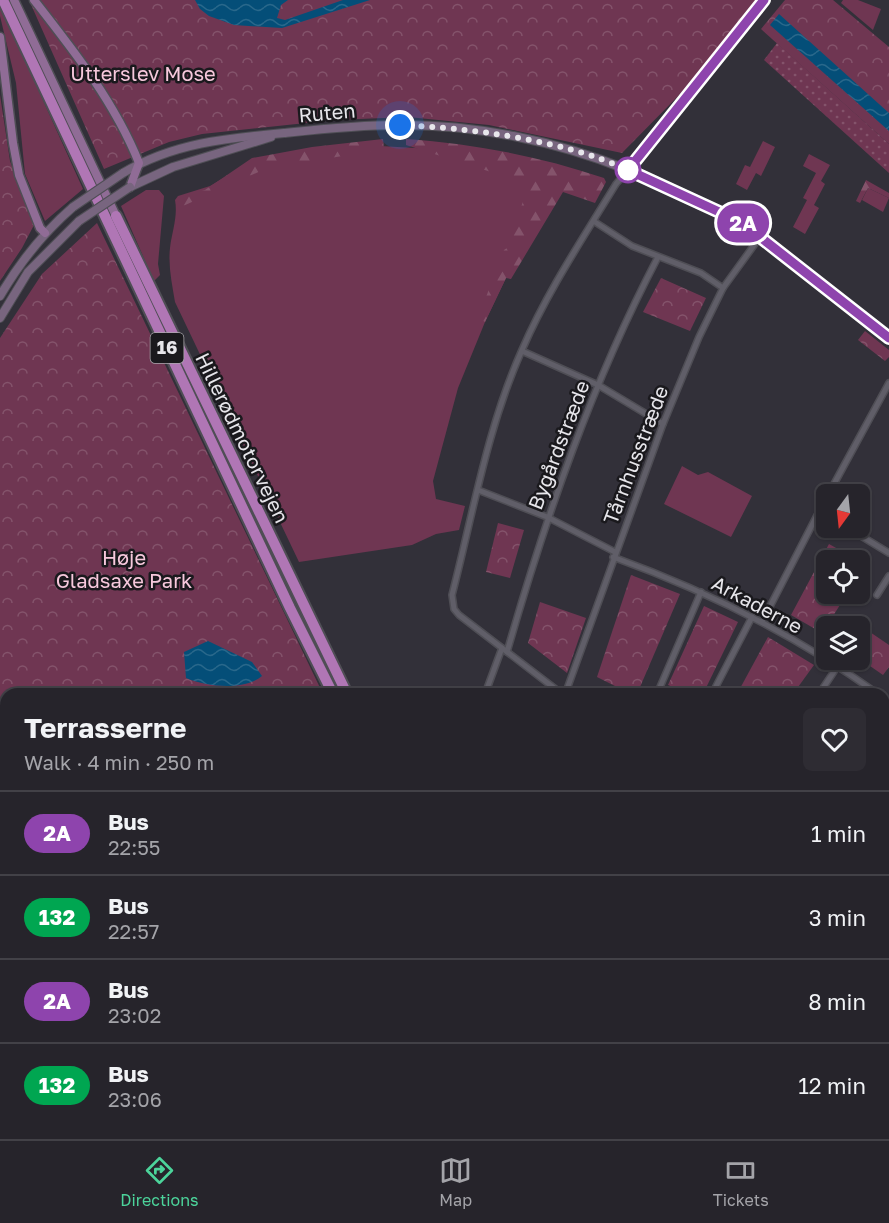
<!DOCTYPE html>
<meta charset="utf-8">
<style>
:root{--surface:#26242b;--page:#2e2c33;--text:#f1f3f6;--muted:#a4a4a9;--line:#424147;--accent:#4cd49b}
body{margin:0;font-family:"Golos Text",sans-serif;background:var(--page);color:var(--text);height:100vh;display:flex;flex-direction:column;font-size:22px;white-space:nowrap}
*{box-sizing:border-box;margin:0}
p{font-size:20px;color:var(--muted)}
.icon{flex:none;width:33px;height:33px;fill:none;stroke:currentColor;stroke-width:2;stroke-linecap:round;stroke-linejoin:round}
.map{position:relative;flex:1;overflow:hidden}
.panel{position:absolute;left:0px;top:688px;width:890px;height:452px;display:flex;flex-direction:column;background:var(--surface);border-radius:18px 18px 0 0;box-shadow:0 2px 4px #0004,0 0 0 2px var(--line)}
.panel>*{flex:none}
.badge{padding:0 12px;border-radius:20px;font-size:21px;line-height:39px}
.needle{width:39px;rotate:195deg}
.controls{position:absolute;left:816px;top:484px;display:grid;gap:12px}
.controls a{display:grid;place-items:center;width:54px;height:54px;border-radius:9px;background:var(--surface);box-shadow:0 2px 4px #0004,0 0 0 2px var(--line);font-size:30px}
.you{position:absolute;width:30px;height:30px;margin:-15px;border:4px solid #fff;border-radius:50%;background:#1a73e8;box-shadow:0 0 0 9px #1a73e833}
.map>.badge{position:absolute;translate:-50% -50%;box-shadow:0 0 0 3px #fff}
.round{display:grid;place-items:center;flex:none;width:63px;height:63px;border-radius:9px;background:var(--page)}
.overview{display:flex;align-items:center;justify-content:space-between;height:102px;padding:0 24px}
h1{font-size:28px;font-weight:700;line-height:45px}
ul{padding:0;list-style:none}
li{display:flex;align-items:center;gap:18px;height:84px;padding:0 24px;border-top:2px solid var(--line)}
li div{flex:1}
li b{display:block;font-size:22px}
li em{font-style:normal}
li .badge{min-width:66px;font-weight:700;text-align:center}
.dock{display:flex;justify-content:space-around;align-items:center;height:84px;border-top:2px solid var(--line);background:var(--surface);font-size:16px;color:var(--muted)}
.dock a{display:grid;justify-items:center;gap:3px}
.dock .selected{color:var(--accent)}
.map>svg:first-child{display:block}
.grass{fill:#6f3652}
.forest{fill:url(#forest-firs)}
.park{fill:url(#park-crowns)}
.garden{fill:url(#garden-dots)}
.water{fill:url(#water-waves)}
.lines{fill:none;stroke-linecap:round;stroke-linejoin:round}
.stream{stroke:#044e78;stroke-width:1.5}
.street-casing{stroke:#4f4e55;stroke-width:8}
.secondary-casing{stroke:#4f4e55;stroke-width:10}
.primary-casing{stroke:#4f4e55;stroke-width:11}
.highway-casing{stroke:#4f4e55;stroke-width:14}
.street{stroke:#605e68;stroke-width:5}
.secondary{stroke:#78657f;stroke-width:8}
.primary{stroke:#906c96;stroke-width:8}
.highway{stroke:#b076b5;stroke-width:10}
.secondary-bridge-casing{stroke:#4f4e55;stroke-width:10;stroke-linecap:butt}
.secondary-bridge{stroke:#78657f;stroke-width:8}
.line-casing{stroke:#fff;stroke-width:14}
.line{stroke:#8e44ad;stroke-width:9}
.walk{stroke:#e7e6eb;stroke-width:6;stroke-dasharray:0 10.8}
.stop-dot{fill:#fff;stroke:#8e44ad;stroke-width:3}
.labels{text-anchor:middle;stroke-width:5;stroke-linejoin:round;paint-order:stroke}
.shield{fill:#1a191d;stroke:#aaa8ad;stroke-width:1.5}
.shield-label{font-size:18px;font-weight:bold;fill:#e7e6eb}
.park-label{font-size:20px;fill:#f7c8dc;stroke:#1a191d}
.street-label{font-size:20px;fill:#e7e6eb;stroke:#1a191d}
</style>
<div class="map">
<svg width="889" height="1139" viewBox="0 0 889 1139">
<defs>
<pattern id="forest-firs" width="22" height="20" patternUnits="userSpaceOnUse" patternTransform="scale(1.5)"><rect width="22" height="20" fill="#6f3652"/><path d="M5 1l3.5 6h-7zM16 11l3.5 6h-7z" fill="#84536b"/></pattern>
<pattern id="park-crowns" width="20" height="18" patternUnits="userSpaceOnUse" patternTransform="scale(1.5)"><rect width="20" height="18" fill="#6f3652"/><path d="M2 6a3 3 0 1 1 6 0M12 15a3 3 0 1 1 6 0" fill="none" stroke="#84536b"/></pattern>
<pattern id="garden-dots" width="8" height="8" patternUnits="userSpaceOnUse" patternTransform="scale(1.5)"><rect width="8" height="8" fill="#6f3652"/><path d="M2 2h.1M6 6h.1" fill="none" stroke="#84536b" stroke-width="1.8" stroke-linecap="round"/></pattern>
<pattern id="water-waves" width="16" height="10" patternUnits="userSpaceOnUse" patternTransform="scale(1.5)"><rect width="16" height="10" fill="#044e78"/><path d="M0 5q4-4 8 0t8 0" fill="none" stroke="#29688b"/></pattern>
</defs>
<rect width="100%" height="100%" fill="#323039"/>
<!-- grass -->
<g class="grass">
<path d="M843,0H858L881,9L873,30L841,3Z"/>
<path d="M0,5L83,189L45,221L25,174L16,83L0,16Z"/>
<path d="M763,141L775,147L761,176L756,173L747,190L736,184L745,165L750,167Z"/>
<path d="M380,146L433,149L561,191L506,278L485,322L458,388L433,481L436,499L465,506L459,530L436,534L412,545L299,562L175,302C172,284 168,266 170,248C172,231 178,217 175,200L178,196L210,186L230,174Z"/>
<path d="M809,154L830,165L821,181L825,184L814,205L819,208L805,234L793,227L807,200L803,198L816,173L803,166Z"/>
<path d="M868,188L889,198L883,212L862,200Z"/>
<path d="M146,190H159L164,196L158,264L160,275L154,281L121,206Z"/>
<path d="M682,466L698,475L708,472L752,496L731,537L664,504Z"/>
</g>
<!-- forest -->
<g class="forest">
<path d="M383,139L384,149L265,169L183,206L180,198L205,190L252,158L312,147Z"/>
<path d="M406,139C475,144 539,156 604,178L606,182L595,203L563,192L511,279L506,278L485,322L476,316L483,305L504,250L507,248L529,184L406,145Z"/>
<path d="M866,180L889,193V198L868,188L860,203L856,201Z"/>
<path d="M0,1081L6,1086V1134H45L44,1139H0Z"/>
</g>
<!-- park -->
<g class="park">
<path d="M29,0H757L684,90L622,153L489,125L408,117L334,120L202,134L169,142L104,169Z"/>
<path d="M785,0H833L889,47V144L761,29Z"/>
<path d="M0,95L10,161L34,225L22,248L0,281Z"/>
<path d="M97,223L323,694H6V1086L0,1081V338L42,274Z"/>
<path d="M661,278L706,298L690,331L643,312Z"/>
<path d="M865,331L889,350V357L885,361L858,340Z"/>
<path d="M498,523L524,530L510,578L486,572Z"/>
<path d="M829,544L845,553L840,561H826L824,585L826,594H847L822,633L791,615Z"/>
<path d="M631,575L680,594L637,694H631L597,677Z"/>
<path d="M540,602L586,618L567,673L528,643Z"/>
<path d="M704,606L738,622L703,694H689L668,685Z"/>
<path d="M864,628L889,645V667L883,675L860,659V634Z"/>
<path d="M768,637L814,665L793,694H737Z"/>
<path d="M889,858V1041L884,1044V862Z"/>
<path d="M45,1134H226L229,1139H44Z"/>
<path d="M302,1134H609L613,1139H301Z"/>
</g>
<!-- garden -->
<path class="garden" d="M777,43L889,144V173L764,60Z"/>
<!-- water -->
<g class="water">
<path d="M195,0H288L281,5L277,18L285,20L343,0H370L282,28L234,25L209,16L200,9Z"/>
<path d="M779,14L889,113V131L770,25Z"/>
<path d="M208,641L252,662L262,676C244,691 207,687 186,678L184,652Z"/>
</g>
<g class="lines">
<!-- stream -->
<g class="stream">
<path d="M111,1134L116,1139"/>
<path d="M264,1139V1134"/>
</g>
<!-- street casing -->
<g class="street-casing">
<g id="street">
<path d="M595,222L632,246L701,273L723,288"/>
<path d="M522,351L598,385L663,424"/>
<path d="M478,490L547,517L615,552"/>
<path d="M828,495L889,383"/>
<path d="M848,528L889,553"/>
<path d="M613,557C707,591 797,636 878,694"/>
<path d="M877,595L889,576"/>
<path d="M762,622L826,498"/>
<path d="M507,652C546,516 592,383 658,257"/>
<path d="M485,694L502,648"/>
<path d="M562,694L459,615L454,609L452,595C473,514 487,428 522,350C547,292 583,238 616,184L628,170L741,222L889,338"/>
<path d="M562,694L567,689L663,424L699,337L723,288L760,237"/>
<path d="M657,694L701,592"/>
<path d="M712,694L752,617"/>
<path d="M819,694L837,667"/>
<path d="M884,699L889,703"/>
<path d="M884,806L889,800"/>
</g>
</g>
<!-- secondary casing -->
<g class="secondary-casing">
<g id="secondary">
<path d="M123,173C173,143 227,138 284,133C322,129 359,125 397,125C474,124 557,141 628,170L764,0"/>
<path d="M130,187L173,167L271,137"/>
<path d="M0,296C20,262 43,233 73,207"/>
<path d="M0,318L28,272L79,221"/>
</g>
</g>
<!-- primary casing -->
<g class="primary-casing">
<g id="primary">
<path d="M14,0L116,216"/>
<path d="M34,0C74,51 115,103 139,163L130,187"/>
<path d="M0,37L13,143L19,175L40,228L45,233"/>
</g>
</g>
<!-- highway casing -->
<g class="highway-casing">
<g id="highway">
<path d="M3,0L290,608L333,694"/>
<path d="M116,216L347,694"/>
<path d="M619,1134L622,1139"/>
<path d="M630,1134L633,1139"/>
</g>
</g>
<!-- street -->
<use href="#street" class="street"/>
<!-- secondary -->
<use href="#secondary" class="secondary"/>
<!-- primary -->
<use href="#primary" class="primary"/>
<!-- highway -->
<use href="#highway" class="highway"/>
<!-- secondary-bridge casing -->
<g class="secondary-bridge-casing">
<g id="secondary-bridge">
<path d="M73,207L123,173"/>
<path d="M79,221L130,187"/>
</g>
</g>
<!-- secondary-bridge -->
<use href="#secondary-bridge" class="secondary-bridge"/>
</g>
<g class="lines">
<!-- line casing -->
<g class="line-casing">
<path id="line" d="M764,0L628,170L741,222L889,338"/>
</g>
<!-- line -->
<use href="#line" class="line"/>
<!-- walk -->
<path class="walk" d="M400,125C471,128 563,140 628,170"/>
</g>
<!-- markers -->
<circle class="stop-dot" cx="628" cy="170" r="12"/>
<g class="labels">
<!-- shield labels -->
<rect class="shield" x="150.5" y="333" width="33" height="30" rx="4.5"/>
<g class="shield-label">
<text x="167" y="354">16</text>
</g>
<!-- park labels -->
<g class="park-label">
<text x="143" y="81">Utterslev Mose</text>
<text x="124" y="565">Høje<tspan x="124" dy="23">Gladsaxe Park</tspan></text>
</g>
<!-- street labels -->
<g class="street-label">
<text transform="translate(327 113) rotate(-5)" y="7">Ruten</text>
<text transform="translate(242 438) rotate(64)" y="7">Hillerødmotorvejen</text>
<text transform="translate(559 445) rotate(-69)" y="7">Bygårdstræde</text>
<text transform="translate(636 455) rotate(-69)" y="7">Tårnhusstræde</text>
<text transform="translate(757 605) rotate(28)" y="7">Arkaderne</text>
</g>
</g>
</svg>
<div class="controls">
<a><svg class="needle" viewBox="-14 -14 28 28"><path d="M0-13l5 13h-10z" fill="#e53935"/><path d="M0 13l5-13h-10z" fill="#a4a4a9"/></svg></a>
<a><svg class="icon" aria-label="locate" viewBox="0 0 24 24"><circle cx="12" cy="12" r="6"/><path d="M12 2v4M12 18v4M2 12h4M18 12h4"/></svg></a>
<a><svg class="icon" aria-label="layers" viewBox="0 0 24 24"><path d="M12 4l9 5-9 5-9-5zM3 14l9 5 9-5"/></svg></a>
</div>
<div class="you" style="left:400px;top:125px"></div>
<b class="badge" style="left:743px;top:223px;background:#8e44ad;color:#fff">2A</b>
<section class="panel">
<div class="overview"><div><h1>Terrasserne</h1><p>Walk · 4 min · 250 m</p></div><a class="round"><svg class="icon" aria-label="heart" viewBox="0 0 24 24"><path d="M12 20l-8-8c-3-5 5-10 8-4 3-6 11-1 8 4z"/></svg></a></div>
<ul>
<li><span class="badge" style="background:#8e44ad;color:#fff">2A</span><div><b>Bus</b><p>22:55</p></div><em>1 min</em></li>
<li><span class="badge" style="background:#00a651;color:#fff">132</span><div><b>Bus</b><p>22:57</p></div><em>3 min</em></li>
<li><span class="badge" style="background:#8e44ad;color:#fff">2A</span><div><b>Bus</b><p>23:02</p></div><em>8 min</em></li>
<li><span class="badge" style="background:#00a651;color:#fff">132</span><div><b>Bus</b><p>23:06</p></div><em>12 min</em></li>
</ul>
</section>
</div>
<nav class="dock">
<a class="selected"><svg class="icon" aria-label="directions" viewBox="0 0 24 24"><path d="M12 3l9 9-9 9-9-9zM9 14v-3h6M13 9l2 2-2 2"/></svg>Directions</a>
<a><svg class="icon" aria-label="map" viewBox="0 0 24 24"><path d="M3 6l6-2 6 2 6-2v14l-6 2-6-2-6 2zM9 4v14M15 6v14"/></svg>Map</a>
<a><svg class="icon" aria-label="tickets" viewBox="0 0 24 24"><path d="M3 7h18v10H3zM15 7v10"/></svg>Tickets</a>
</nav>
